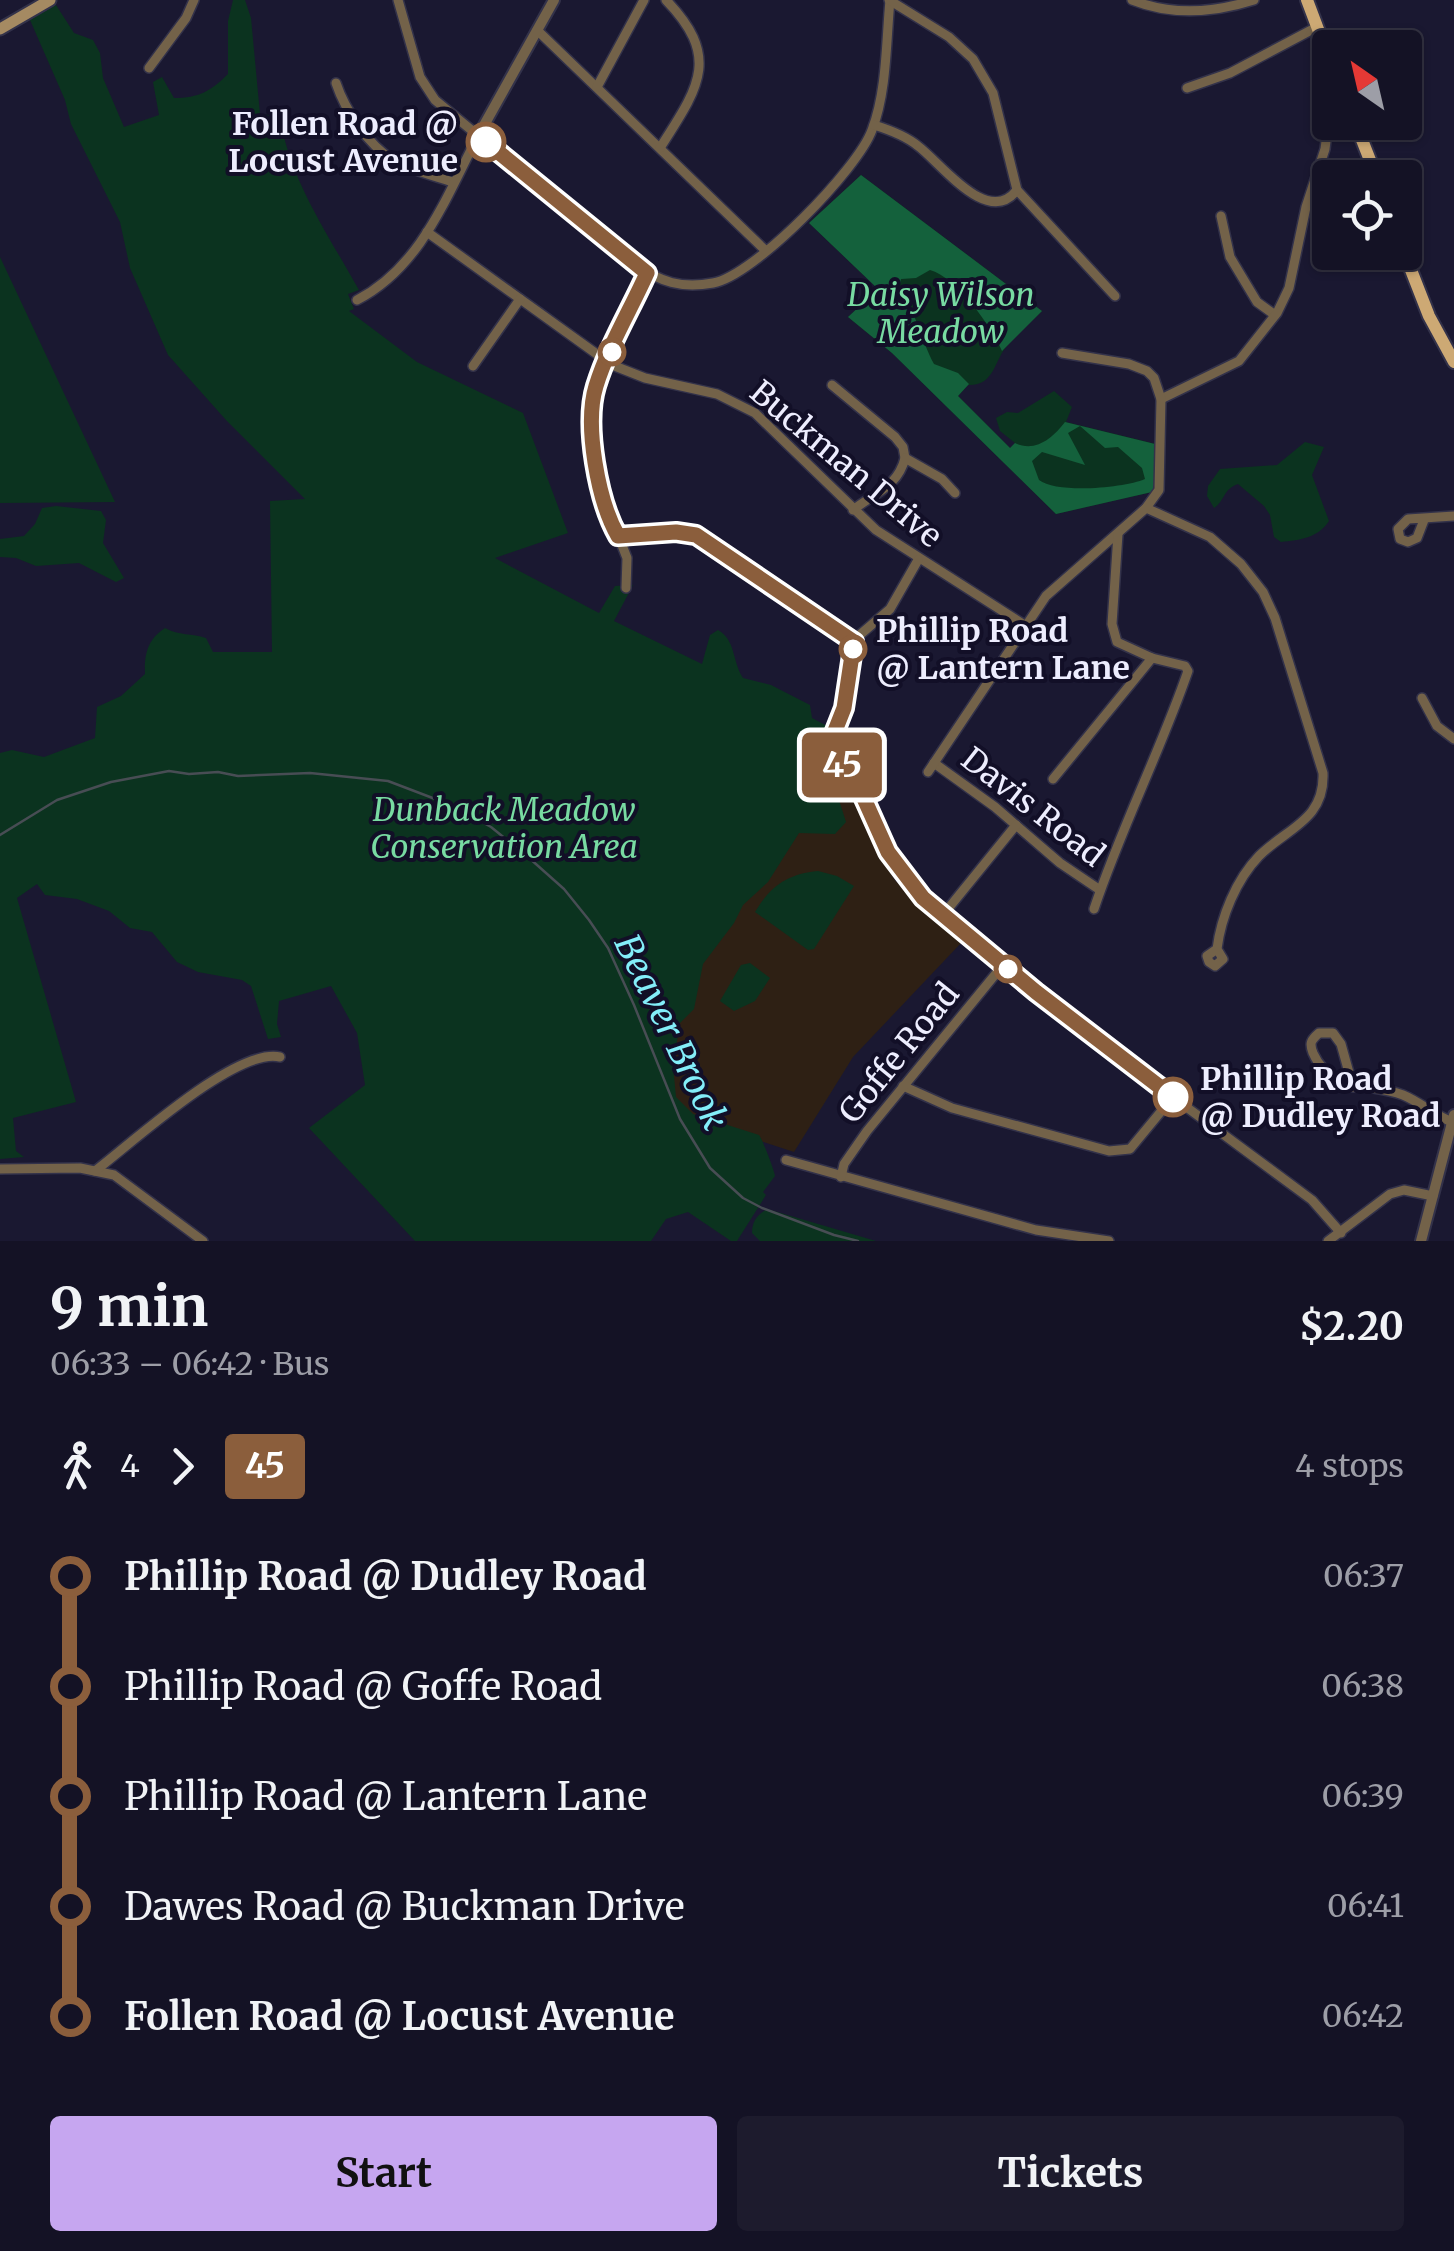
<!DOCTYPE html>
<meta charset="utf-8">
<style>
:root{--surface:#141225;--page:#1d1b2d;--text:#f1f3f6;--muted:#9d9ea7;--line:#333242;--accent:#c6a6f0}
body{margin:0;font-family:Merriweather,serif;background:var(--page);color:var(--text);height:100vh;display:flex;flex-direction:column;font-size:38px;white-space:nowrap}
*{box-sizing:border-box;margin:0}
p{font-size:32px;color:var(--muted)}
.icon{flex:none;width:55px;height:55px;fill:none;stroke:currentColor;stroke-width:2;stroke-linecap:round;stroke-linejoin:round}
.map{position:relative;height:1241px;overflow:hidden}
.panel{display:flex;flex-direction:column;background:var(--surface);flex:1}
.panel>*{flex:none}
.badge{padding:0 20px;border-radius:8px;font-size:35px;line-height:65px}
.needle{width:65px;rotate:326deg}
.buttons{position:absolute;left:1312px;top:30px;display:grid;gap:20px}
.buttons a{display:grid;place-items:center;width:110px;height:110px;border-radius:10px;background:var(--surface);box-shadow:0 2px 8px #0004,0 0 0 2px var(--line);font-size:50px}
.map>.badge{position:absolute;translate:-50% -50%;box-shadow:0 0 0 5px #fff}
.legs{display:flex;align-items:center;gap:15px;height:110px;padding:0 50px;font-size:32px}
.legs p{margin-inline-start:auto}
.headline{display:flex;align-items:center;justify-content:space-between;height:170px;padding:0 50px}
h1{font-size:55px;font-weight:700;line-height:75px}
.button{display:flex;gap:20px;margin-top:auto;padding:20px 50px}
.button a{flex:1;height:115px;border-radius:10px;background:var(--accent);color:#111;font-size:40px;font-weight:700;line-height:115px;text-align:center}
.button a+a{background:var(--page);color:var(--text)}
ul{padding:0 50px;list-style:none}
li{display:flex;align-items:center;gap:35px;height:110px;font-size:38px}
li i{display:grid;place-items:center;width:15px;height:100%;margin:0 12px;background:currentColor}
li i::after{content:'';width:25px;height:25px;margin:-12px;border:8px solid;border-radius:50%;background:var(--surface)}
li p{margin-inline-start:auto}
li:first-child i{background:linear-gradient(#0000 50%,currentColor 0)}
li:last-child i{background:linear-gradient(currentColor 50%,#0000 0)}
.map>svg:first-child{display:block}
.education{fill:#2e2014}
.green{fill:#0b331f}
.forest{fill:#14613c;fill-rule:evenodd}
.lines{fill:none;stroke-linecap:round;stroke-linejoin:round}
.stream{stroke:#484d54;stroke-width:2.5}
.minor-casing{stroke:#33324a;stroke-width:12}
.tertiary-casing{stroke:#33324a;stroke-width:14}
.secondary-casing{stroke:#33324a;stroke-width:15}
.primary-casing{stroke:#33324a;stroke-width:16}
.minor{stroke:#736249;stroke-width:9}
.tertiary{stroke:#736249;stroke-width:10}
.secondary{stroke:#a58a62;stroke-width:11}
.primary{stroke:#cda974;stroke-width:12}
.line-1-casing{stroke:#fff;stroke-width:22}
.line-1{stroke:#8b5e3c;stroke-width:15}
.stop-1-dot{fill:#fff;stroke:#8b5e3c;stroke-width:5}
.labels{text-anchor:middle;stroke-width:8;stroke-linejoin:round;paint-order:stroke}
.stop-label{font-size:32px;font-weight:bold;fill:#ededfe;stroke:#120f27;text-anchor:start}
.park-label{font-size:32px;font-style:italic;fill:#78dba2;stroke:#120f27}
.street-label{font-size:32px;fill:#ededfe;stroke:#120f27}
.water-label{font-size:35px;font-style:italic;fill:#83eef9;stroke:#120f27}
</style>
<div class="map">
<svg width="1454" height="1241" viewBox="0 0 1454 1241">
<rect width="100%" height="100%" fill="#1a1831"/>
<!-- education -->
<path class="education" d="M830,765L856,803L876,849L894,879L917,904L962,942L853,1057L794,1152L711,1125L613,1083L779,846Z"/>
<!-- green -->
<g class="green">
<path d="M233,0H245L251,18L260,114L280,116C288,177 329,236 359,290L348,294L354,309L349,311L417,362L523,413L568,533L495,558L599,613L615,586L633,585L614,621L702,664L710,635L718,630C736,640 732,661 743,678L771,685L810,705L812,718L827,726L822,748L830,765L820,782L840,803L846,822L835,834L799,833L768,882L743,905L734,923L703,964L694,1009L680,1023L673,1065L676,1097L693,1114L759,1135C762,1138 775,1172 775,1176L763,1192L766,1195L737,1241H731L688,1212L666,1219L651,1241H415L309,1128L365,1085L357,1033L331,986L279,1001L277,1024L281,1037L268,1039L251,986L242,980L198,972L177,962L152,932L130,928L109,911L77,899L45,895L37,884L17,898L76,1102L13,1118L16,1151L24,1157L0,1159V753L12,750L44,757L95,738L97,707L121,696L145,674C144,654 148,639 165,628C179,636 192,633 206,638L213,652H272L270,501L305,499L226,420L168,355L130,268L120,222L71,124L65,100L30,20L56,5L74,33L93,40L100,53L103,78L124,127L159,115L153,82L162,77L174,98C199,98 211,91 228,74V21Z"/>
<path d="M861,175L1042,311C1030,323 1016,334 1006,347C994,362 994,386 968,385L958,396L1010,448L1015,443L1000,431L996,418L1007,412L1018,413L1054,391L1072,407L1066,422L1156,444L1152,492L1056,514L892,353L848,317L878,289L809,223Z"/>
<path d="M0,257L115,502L0,503Z"/>
<path d="M1305,442L1324,447L1312,475L1329,521C1318,538 1300,540 1281,542L1274,537L1270,515L1264,506L1238,484C1223,489 1225,501 1214,508L1207,496L1208,486L1220,469L1277,465Z"/>
<path d="M56,506L101,511L106,520L103,543L124,578L116,582L79,563L36,566L16,558L0,557V539L24,536L35,524L42,508Z"/>
<path d="M818,871L837,876L854,886L814,949L808,950L755,912C771,885 788,874 818,871Z"/>
<path d="M750,963L770,978L755,1001L734,1011L720,1001L741,965Z"/>
<path d="M767,1209L876,1241H760L752,1233C752,1221 757,1215 767,1209Z"/>
</g>
<!-- forest -->
<path class="forest" d="M861,175L1042,311L1002,351C992,327 956,277 930,270L916,278L901,279L899,290C916,310 921,340 934,364L958,373L969,384L958,396L1010,448L1015,443C1035,453 1053,438 1065,422L1155,444L1156,478L1152,492L1056,514L892,353L848,317L878,289L809,223ZM1080,426L1105,448L1118,447L1142,468L1145,479C1124,488 1057,494 1039,480L1032,461L1042,452L1085,465L1068,433Z"/>
<g class="lines">
<!-- stream -->
<path class="stream" d="M0,835L57,800L111,782L169,771L189,774L218,772L238,776L310,773L388,781L451,805L491,827L528,857L564,889L589,920L608,948L634,1005L680,1119L710,1168L743,1198L762,1208L834,1235L858,1241"/>
<!-- minor casing -->
<g class="minor-casing">
<g id="minor">
<path d="M398,0L420,77L435,100L634,264C661,282 681,289 713,283C754,276 858,169 872,130C887,91 886,42 890,0"/>
<path d="M889,0L949,37L973,59L993,93L1017,190L1115,296"/>
<path d="M1132,0C1172,16 1213,13 1254,0"/>
<path d="M537,30L766,251"/>
<path d="M149,68L186,18L194,0"/>
<path d="M336,83C345,110 368,145 393,160C411,170 434,176 453,182"/>
<path d="M597,87L644,0"/>
<path d="M1187,88L1230,73L1317,27"/>
<path d="M874,125C890,130 906,136 918,146C941,163 988,228 1017,190"/>
<path d="M660,148C698,88 722,58 666,0"/>
<path d="M1221,216L1230,257L1257,302L1275,315"/>
<path d="M427,232L612,365L645,378L717,394L755,413L876,530L1026,626"/>
<path d="M357,300C421,267 446,197 478,136"/>
<path d="M473,366L520,299"/>
<path d="M832,385L895,437L903,447L905,458"/>
<path d="M1161,399L1239,361L1277,313L1289,288L1306,207L1325,149L1330,109"/>
<path d="M1146,508L1210,537L1241,564L1263,592L1275,618L1323,773C1325,820 1287,828 1259,856C1236,880 1221,917 1217,949L1207,956L1209,962L1215,966L1223,959L1217,949"/>
<path d="M853,510C874,493 898,487 905,458L942,479L955,493"/>
<path d="M1424,520L1417,538L1408,542L1400,539L1398,529L1408,519L1454,516"/>
<path d="M618,536L676,532L696,535L722,550L854,642"/>
<path d="M918,560L890,609L855,639L843,707L831,741L833,751L862,795L888,853L902,875L943,915L1135,1069L1312,1200L1341,1233"/>
<path d="M626,588L627,558L602,494L591,416L595,386L647,273"/>
<path d="M1422,698L1437,726L1454,739"/>
<path d="M934,763L995,807L1060,863L1100,890"/>
<path d="M928,772L1046,596L1146,508L1159,490L1161,399L1154,378L1147,371L1129,364L1062,353"/>
<path d="M1053,779L1152,658"/>
<path d="M1094,909C1121,828 1160,752 1188,671L1185,666L1152,658L1117,642L1112,624L1118,534"/>
<path d="M943,915L1016,825"/>
<path d="M903,1086L952,1108L1109,1151L1130,1149L1173,1097"/>
<path d="M1353,1087L1341,1044L1333,1033H1319C1311,1040 1309,1043 1313,1053C1331,1093 1370,1082 1403,1095C1420,1102 1434,1115 1452,1122"/>
<path d="M786,1160L1036,1230L1109,1241"/>
<path d="M0,1169L80,1168L114,1175L203,1241"/>
<path d="M95,1171C132,1143 236,1047 280,1057"/>
<path d="M841,1177L844,1164L867,1131L1003,965"/>
<path d="M1328,1241L1390,1194L1404,1190L1433,1196"/>
</g>
</g>
<!-- tertiary casing -->
<g class="tertiary-casing">
<g id="tertiary">
<path d="M478,136L554,0"/>
<path d="M1421,1241L1454,1115"/>
</g>
</g>
<!-- secondary casing -->
<g class="secondary-casing">
<path id="secondary" d="M0,29L50,0"/>
</g>
<!-- primary casing -->
<g class="primary-casing">
<g id="primary">
<path d="M1307,0L1330,61"/>
<path d="M1355,122L1377,178"/>
<path d="M1404,252L1429,316L1454,362"/>
</g>
</g>
<!-- minor -->
<use href="#minor" class="minor"/>
<!-- tertiary -->
<use href="#tertiary" class="tertiary"/>
<!-- secondary -->
<use href="#secondary" class="secondary"/>
<!-- primary -->
<use href="#primary" class="primary"/>
</g>
<g class="lines">
<!-- line-1 casing -->
<g class="line-1-casing">
<path id="line-1" d="M486,142L647,273C631,309 608,347 596,386C584,425 598,501 618,536L676,532L696,535L854,642L844,708L831,741L833,751L862,794L888,852L923,898L1036,992L1173,1097"/>
</g>
<!-- line-1 -->
<use href="#line-1" class="line-1"/>
</g>
<!-- markers -->
<g class="stop-1-dot">
<circle cx="486" cy="142" r="18"/>
<circle cx="612" cy="352" r="12"/>
<circle cx="853" cy="649" r="12"/>
<circle cx="1008" cy="969" r="12"/>
<circle cx="1173" cy="1097" r="18"/>
</g>
<g class="labels">
<!-- stop labels -->
<g class="stop-label">
<text x="458" y="135" text-anchor="end">Follen Road @<tspan x="458" dy="37">Locust Avenue</tspan></text>
<text x="876" y="642">Phillip Road<tspan x="876" dy="37">@ Lantern Lane</tspan></text>
<text x="1200" y="1090">Phillip Road<tspan x="1200" dy="37">@ Dudley Road</tspan></text>
</g>
<!-- park labels -->
<g class="park-label">
<text x="941" y="306">Daisy Wilson<tspan x="941" dy="37">Meadow</tspan></text>
<text x="504" y="821">Dunback Meadow<tspan x="504" dy="37">Conservation Area</tspan></text>
</g>
<!-- street labels -->
<g class="street-label">
<text transform="translate(846 464) rotate(40)" y="11">Buckman Drive</text>
<text transform="translate(1033 807) rotate(38)" y="11">Davis Road</text>
<text transform="translate(899 1053) rotate(-51)" y="11">Goffe Road</text>
</g>
<!-- water labels -->
<g class="water-label">
<text transform="translate(671 1032) rotate(64)" y="12">Beaver Brook</text>
</g>
</g>
</svg>
<div class="buttons">
<a><svg class="needle" viewBox="-14 -14 28 28"><path d="M0-13l5 13h-10z" fill="#e53935"/><path d="M0 13l5-13h-10z" fill="#9d9ea7"/></svg></a>
<a><svg class="icon" aria-label="locate" viewBox="0 0 24 24"><circle cx="12" cy="12" r="6"/><path d="M12 2v4M12 18v4M2 12h4M18 12h4"/></svg></a>
</div>
<b class="badge" style="left:842px;top:765px;background:#8b5e3c;color:#fff">45</b>
</div>
<section class="panel">
<div class="headline"><div><h1>9 min</h1><p>06:33 – 06:42 · Bus</p></div><b>$2.20</b></div>
<div class="legs"><svg class="icon" aria-label="walk" viewBox="0 0 24 24"><circle cx="13" cy="4" r="2"/><path d="M13 8l-2 6 4 7M11 14l-3 7M7 12l3-4h3l4 4"/></svg>4<svg class="icon" aria-label="forward" viewBox="0 0 24 24"><path d="M9 5l7 7-7 7"/></svg><b class="badge" style="background:#8b5e3c;color:#fff">45</b><p>4 stops</p></div>
<ul>
<li><i style="color:#8b5e3c"></i><b>Phillip Road @ Dudley Road</b><p>06:37</p></li>
<li><i style="color:#8b5e3c"></i><span>Phillip Road @ Goffe Road</span><p>06:38</p></li>
<li><i style="color:#8b5e3c"></i><span>Phillip Road @ Lantern Lane</span><p>06:39</p></li>
<li><i style="color:#8b5e3c"></i><span>Dawes Road @ Buckman Drive</span><p>06:41</p></li>
<li><i style="color:#8b5e3c"></i><b>Follen Road @ Locust Avenue</b><p>06:42</p></li>
</ul>
<div class="button"><a>Start</a><a>Tickets</a></div>
</section>
